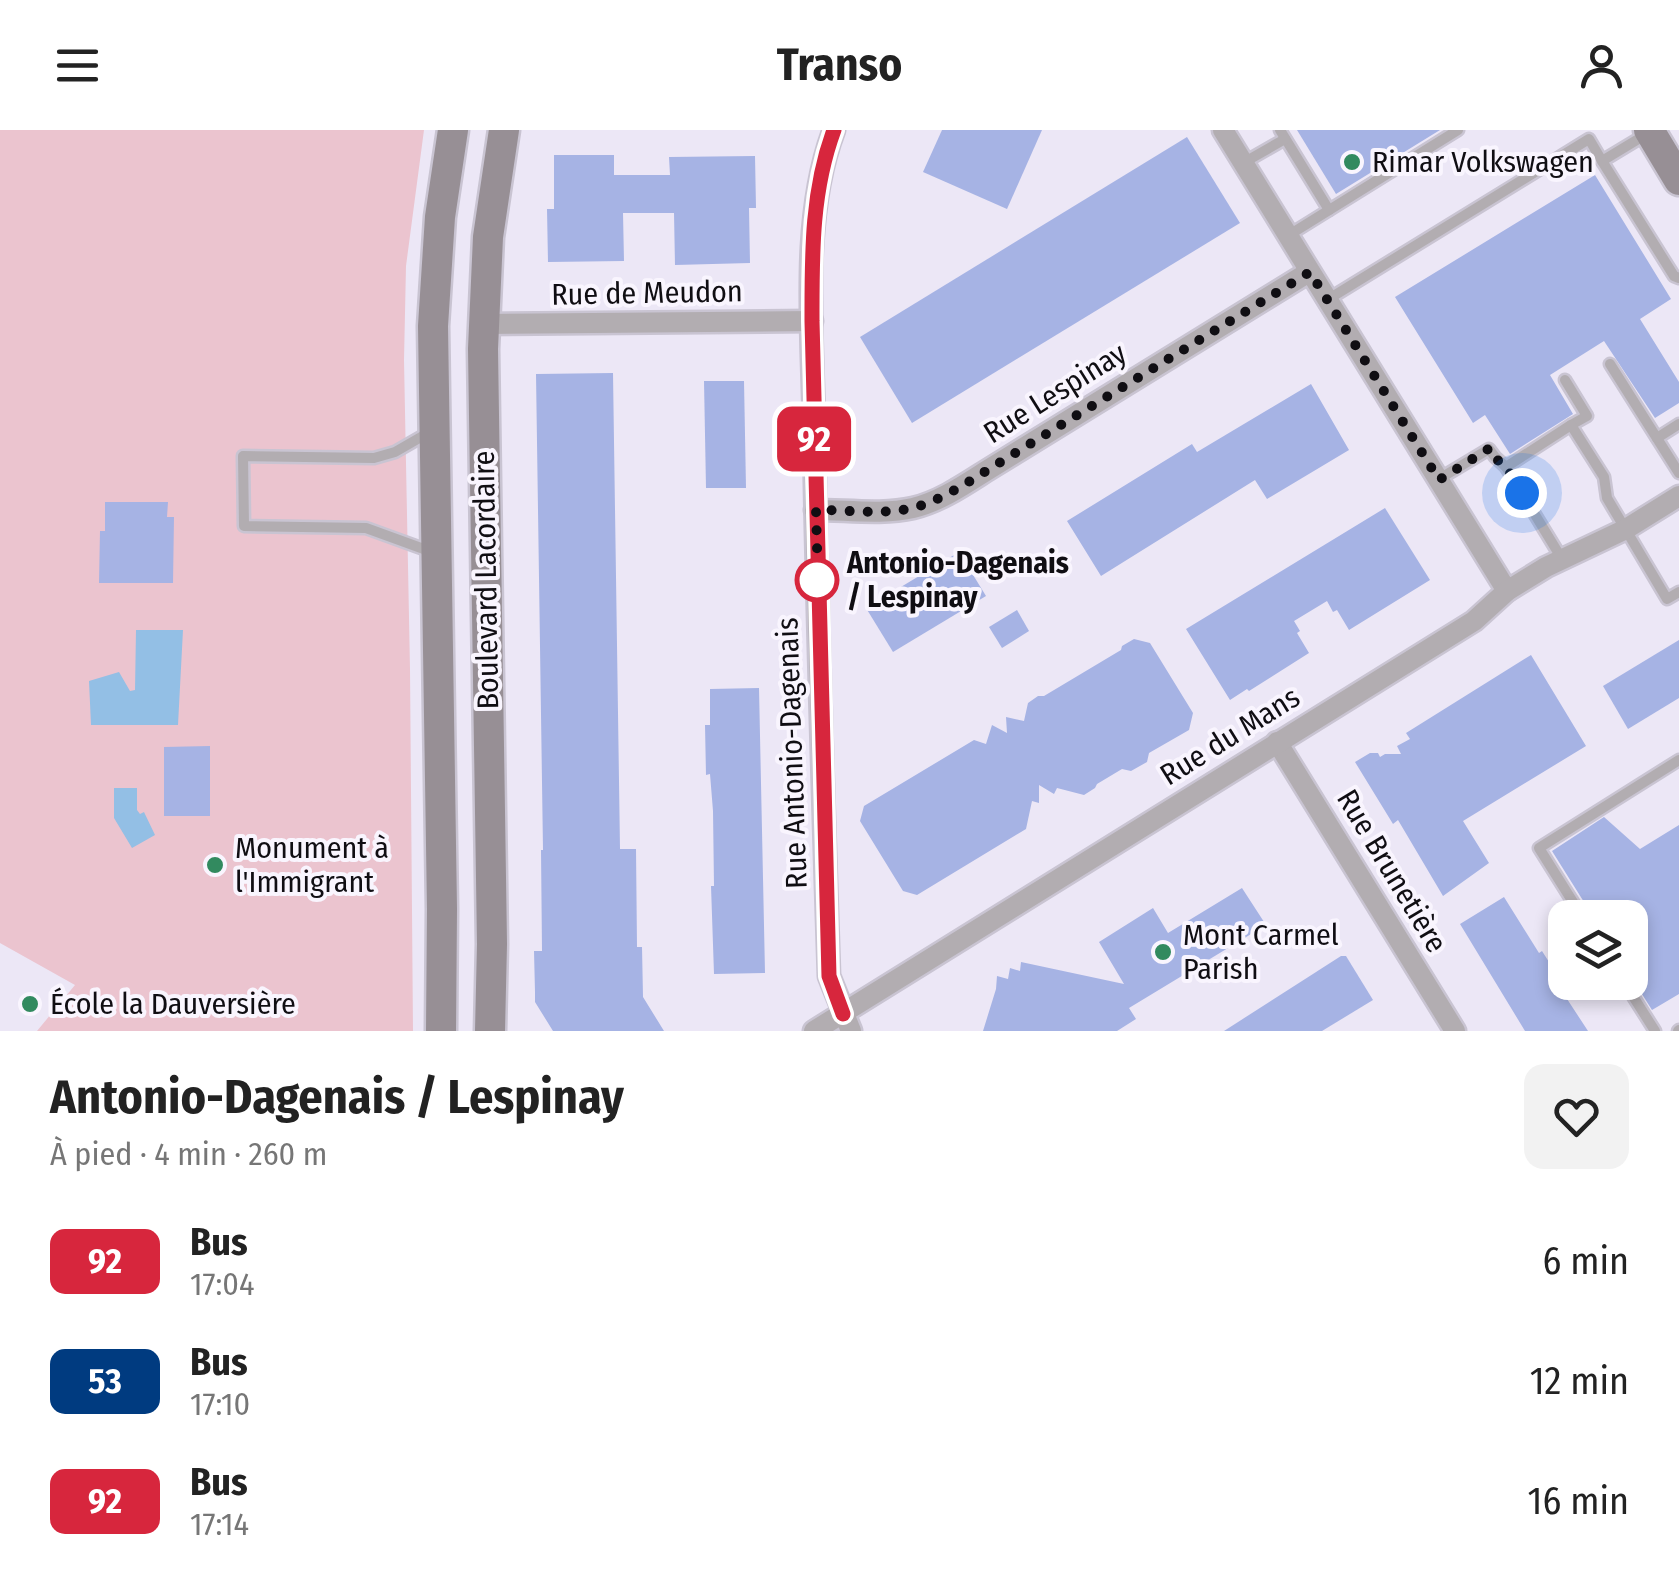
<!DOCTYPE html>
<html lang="fr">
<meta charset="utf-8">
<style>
:root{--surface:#fff;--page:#f2f2f2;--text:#222;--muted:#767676}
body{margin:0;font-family:"Fira Sans Condensed",sans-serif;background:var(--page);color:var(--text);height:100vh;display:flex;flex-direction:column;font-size:38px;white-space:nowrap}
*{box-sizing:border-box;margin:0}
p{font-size:32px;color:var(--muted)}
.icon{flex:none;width:55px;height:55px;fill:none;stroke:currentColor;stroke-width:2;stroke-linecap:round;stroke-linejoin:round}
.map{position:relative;height:901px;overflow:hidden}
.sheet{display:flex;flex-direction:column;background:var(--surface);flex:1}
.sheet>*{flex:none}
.badge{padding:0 20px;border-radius:15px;font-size:35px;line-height:65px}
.buttons{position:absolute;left:1548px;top:770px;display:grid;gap:20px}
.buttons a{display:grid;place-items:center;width:100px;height:100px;border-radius:20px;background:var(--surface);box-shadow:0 5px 15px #0003;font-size:50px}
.you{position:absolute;width:50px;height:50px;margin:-25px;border:8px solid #fff;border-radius:50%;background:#1a73e8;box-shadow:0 0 0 15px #1a73e833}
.map>.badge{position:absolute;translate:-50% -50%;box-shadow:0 0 0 5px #fff}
.round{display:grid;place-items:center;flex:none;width:105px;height:105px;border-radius:20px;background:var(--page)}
.overview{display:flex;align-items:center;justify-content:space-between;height:170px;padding:0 50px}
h1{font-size:48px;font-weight:700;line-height:75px}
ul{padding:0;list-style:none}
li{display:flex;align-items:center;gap:30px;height:120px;padding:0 50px}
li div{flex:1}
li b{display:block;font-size:38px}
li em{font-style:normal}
li .badge{min-width:110px;font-weight:700;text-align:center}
header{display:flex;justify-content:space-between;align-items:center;height:130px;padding:0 50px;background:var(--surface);font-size:45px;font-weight:700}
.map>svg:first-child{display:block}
.green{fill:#ebc4cf}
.water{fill:#93bfe5}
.building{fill:#a6b3e4}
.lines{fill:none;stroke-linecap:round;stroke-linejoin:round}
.lane-casing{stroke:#c9c4d2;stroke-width:15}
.street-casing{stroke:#c9c4d2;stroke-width:25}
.secondary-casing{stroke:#c9c4d2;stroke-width:35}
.lane{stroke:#b2adb1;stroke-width:10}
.street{stroke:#b2adb1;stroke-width:20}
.secondary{stroke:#978f95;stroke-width:30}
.line-casing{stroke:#fff;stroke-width:22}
.line{stroke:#d7263d;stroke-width:15}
.walk{stroke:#100e13;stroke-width:10;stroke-dasharray:0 18}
.poi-dot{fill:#328a5f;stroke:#f9f5fe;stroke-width:4}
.stop-dot{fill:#fff;stroke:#d7263d;stroke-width:5}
.labels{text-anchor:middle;stroke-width:8;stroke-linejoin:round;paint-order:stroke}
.poi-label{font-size:30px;fill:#100e13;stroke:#f9f5fe;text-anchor:start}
.street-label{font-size:30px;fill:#100e13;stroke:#f9f5fe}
.stop-label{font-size:30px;font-weight:bold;fill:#100e13;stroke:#f9f5fe;text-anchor:start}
</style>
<header><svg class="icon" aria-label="menu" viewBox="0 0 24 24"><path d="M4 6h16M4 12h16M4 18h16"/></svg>Transo<svg class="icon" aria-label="person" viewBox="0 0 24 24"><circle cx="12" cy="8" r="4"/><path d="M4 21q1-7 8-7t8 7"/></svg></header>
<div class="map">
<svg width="1679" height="901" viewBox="0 0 1679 901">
<rect width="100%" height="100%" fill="#ece7f6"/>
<!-- green -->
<path class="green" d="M0,0H424L406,136L404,230L410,539L413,901H37L75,855L0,813Z"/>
<!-- water -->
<g class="water">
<path d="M136,500H183L178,595H91L89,551L119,542L130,561L135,560Z"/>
<path d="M114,658H137V680L140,684L144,682L155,705L132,718L114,688Z"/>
</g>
<!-- building -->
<g class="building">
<path d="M942,0H1042L1007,79L923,42Z"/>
<path d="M1297,0H1440L1336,64Z"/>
<path d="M1187,7L1240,93L912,293L860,207Z"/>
<path d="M554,25H614V45H670L669,27L755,26L756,78H749L750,133L675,135L674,83H623L624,131L548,132L547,79H554Z"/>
<path d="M1595,45L1671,169L1640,189L1679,252V273L1655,288L1604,211L1550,245L1573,284L1510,324L1485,285L1473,293L1395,167Z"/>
<path d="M613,243L620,719H636L637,817H642L643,867L664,901H553L535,872V862L534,821H542L541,720H543L536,244Z"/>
<path d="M704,251H744L746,358H706Z"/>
<path d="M1311,254L1349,320L1267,369L1255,350L1101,446L1067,391L1192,314L1197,322Z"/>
<path d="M105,372H168L167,387H174L173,453H99L100,401H105Z"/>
<path d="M1385,378L1430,450L1349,500L1337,480L1333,482L1327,471L1294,491L1300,501L1297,503L1309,523L1249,561L1247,559L1230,570L1186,499Z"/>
<path d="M959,422L986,466L893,522L866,478Z"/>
<path d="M1017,480L1029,501L1002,518L989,497Z"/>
<path d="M1134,509L1150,513L1193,583L1189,600L1149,623L1147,632L1131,641L1122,639L1097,654L1095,658L1084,665L1057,658L1054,664L1039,655V673L1032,671L1026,699L917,765L903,761L860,691L864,676L974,610L986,614L992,595L1007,603L1006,587L1024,591L1028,573L1038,566H1044L1121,520L1122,516Z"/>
<path d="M1679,510V568L1628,599L1603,556Z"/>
<path d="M1531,525L1586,616L1463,691L1489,733L1443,766L1398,690L1393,694L1355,632L1370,623H1378L1380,627L1385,624H1401L1397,616L1410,609L1406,603Z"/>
<path d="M759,558L765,843L714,844L711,756H714L713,681L710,644L706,645L705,595H710V559Z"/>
<path d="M210,616V686H164V617Z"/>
<path d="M1604,687L1640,719L1679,695V864L1652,880L1630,845V788H1594L1552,721Z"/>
<path d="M1242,758L1266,795L1129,878L1136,889L1117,901H983L996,859L997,846L1008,849L1010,838L1020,841L1021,832L1124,854L1099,812L1153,778L1168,803Z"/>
<path d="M1504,767L1539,823L1542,821L1556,843L1552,846L1588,901H1525L1460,794Z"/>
<path d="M1341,826H1346L1373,870L1322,901H1224Z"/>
</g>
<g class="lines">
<!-- lane casing -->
<g class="lane-casing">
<g id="lane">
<path d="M1280,0L1329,80"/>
<path d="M1645,5L1602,31L1674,146L1679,148"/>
<path d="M1243,33L1285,9"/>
<path d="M1289,105L1458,0"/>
<path d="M1327,170L1589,9L1602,31"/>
<path d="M1610,234L1679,343"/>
<path d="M1565,250L1587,286L1571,295"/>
<path d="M428,303L395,322L374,328L243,326L244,396L366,398L432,422"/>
<path d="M1657,308L1679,294"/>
<path d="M1506,337L1571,295L1604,347L1607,368L1667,469L1679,462"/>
<path d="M1439,349L1489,319L1495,327L1506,337L1562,429"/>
<path d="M1583,788L1539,718L1679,630"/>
<path d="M1624,852L1655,901"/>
<path d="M1678,901L1679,900"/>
</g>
</g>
<!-- street casing -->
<g class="street-casing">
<g id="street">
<path d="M834,0C800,89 813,206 814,301C817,482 823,664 829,846L851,901"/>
<path d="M1223,0L1507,461"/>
<path d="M483,194L812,191"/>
<path d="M815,380C847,380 883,385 913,378C939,372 964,355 986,341L1309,142"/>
<path d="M1277,612L1455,901"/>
<path d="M814,901L1474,491L1507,461L1546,437L1626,399L1679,366"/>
</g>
</g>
<!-- secondary casing -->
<g class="secondary-casing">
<g id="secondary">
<path d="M1649,0L1679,50"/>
<path d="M441,901L442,779L433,196L440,87L453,0"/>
<path d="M490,901L492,814L483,219L488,107L504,0"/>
</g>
</g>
<!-- lane -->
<use href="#lane" class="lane"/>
<!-- street -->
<use href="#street" class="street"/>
<!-- secondary -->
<use href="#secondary" class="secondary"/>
</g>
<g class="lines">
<!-- line casing -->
<g class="line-casing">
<path id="line" d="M834,0C811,62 812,126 812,191L829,846L843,884"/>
</g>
<!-- line -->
<use href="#line" class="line"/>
<!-- walk -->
<path class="walk" d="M817,450L818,452L816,380C847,380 883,385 913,378C939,371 964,355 986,341L1310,142L1439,350L1490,318L1495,328L1506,337L1522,363"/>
</g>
<!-- markers -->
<g class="poi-dot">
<circle cx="1352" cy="32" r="10"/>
<circle cx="215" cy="735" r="10"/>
<circle cx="1163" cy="822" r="10"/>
<circle cx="30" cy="874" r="10"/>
</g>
<circle class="stop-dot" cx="817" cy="450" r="20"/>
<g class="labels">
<!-- poi labels -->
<g class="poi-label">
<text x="1372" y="42">Rimar Volkswagen</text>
<text x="235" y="728">Monument à<tspan x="235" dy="34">l'Immigrant</tspan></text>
<text x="1183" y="815">Mont Carmel<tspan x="1183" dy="34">Parish</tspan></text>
<text x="50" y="884">École la Dauversière</text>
</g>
<!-- street labels -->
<g class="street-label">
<text transform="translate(647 163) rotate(-1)" y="10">Rue de Meudon</text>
<text transform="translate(1055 263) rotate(-32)" y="10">Rue Lespinay</text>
<text transform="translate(486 450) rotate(-91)" y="10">Boulevard Lacordaire</text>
<text transform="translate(1230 606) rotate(-32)" y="10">Rue du Mans</text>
<text transform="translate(792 623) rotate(-92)" y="10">Rue Antonio-Dagenais</text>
<text transform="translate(1392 741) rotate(59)" y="10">Rue Brunetière</text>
</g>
<!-- stop labels -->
<g class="stop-label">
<text x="847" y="443">Antonio-Dagenais<tspan x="847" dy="34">/ Lespinay</tspan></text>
</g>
</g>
</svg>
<div class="buttons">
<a><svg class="icon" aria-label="layers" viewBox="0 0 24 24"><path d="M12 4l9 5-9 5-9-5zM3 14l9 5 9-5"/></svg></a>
</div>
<div class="you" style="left:1522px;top:363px"></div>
<b class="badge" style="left:814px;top:309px;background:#d7263d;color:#fff">92</b>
</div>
<section class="sheet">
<div class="overview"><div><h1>Antonio-Dagenais / Lespinay</h1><p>À pied · 4 min · 260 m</p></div><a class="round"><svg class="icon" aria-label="heart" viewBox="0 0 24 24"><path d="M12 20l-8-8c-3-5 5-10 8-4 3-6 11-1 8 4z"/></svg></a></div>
<ul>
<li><span class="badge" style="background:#d7263d;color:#fff">92</span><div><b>Bus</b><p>17:04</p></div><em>6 min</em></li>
<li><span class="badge" style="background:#003b80;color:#fff">53</span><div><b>Bus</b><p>17:10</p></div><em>12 min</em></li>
<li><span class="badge" style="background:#d7263d;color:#fff">92</span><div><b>Bus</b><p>17:14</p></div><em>16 min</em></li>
</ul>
</section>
